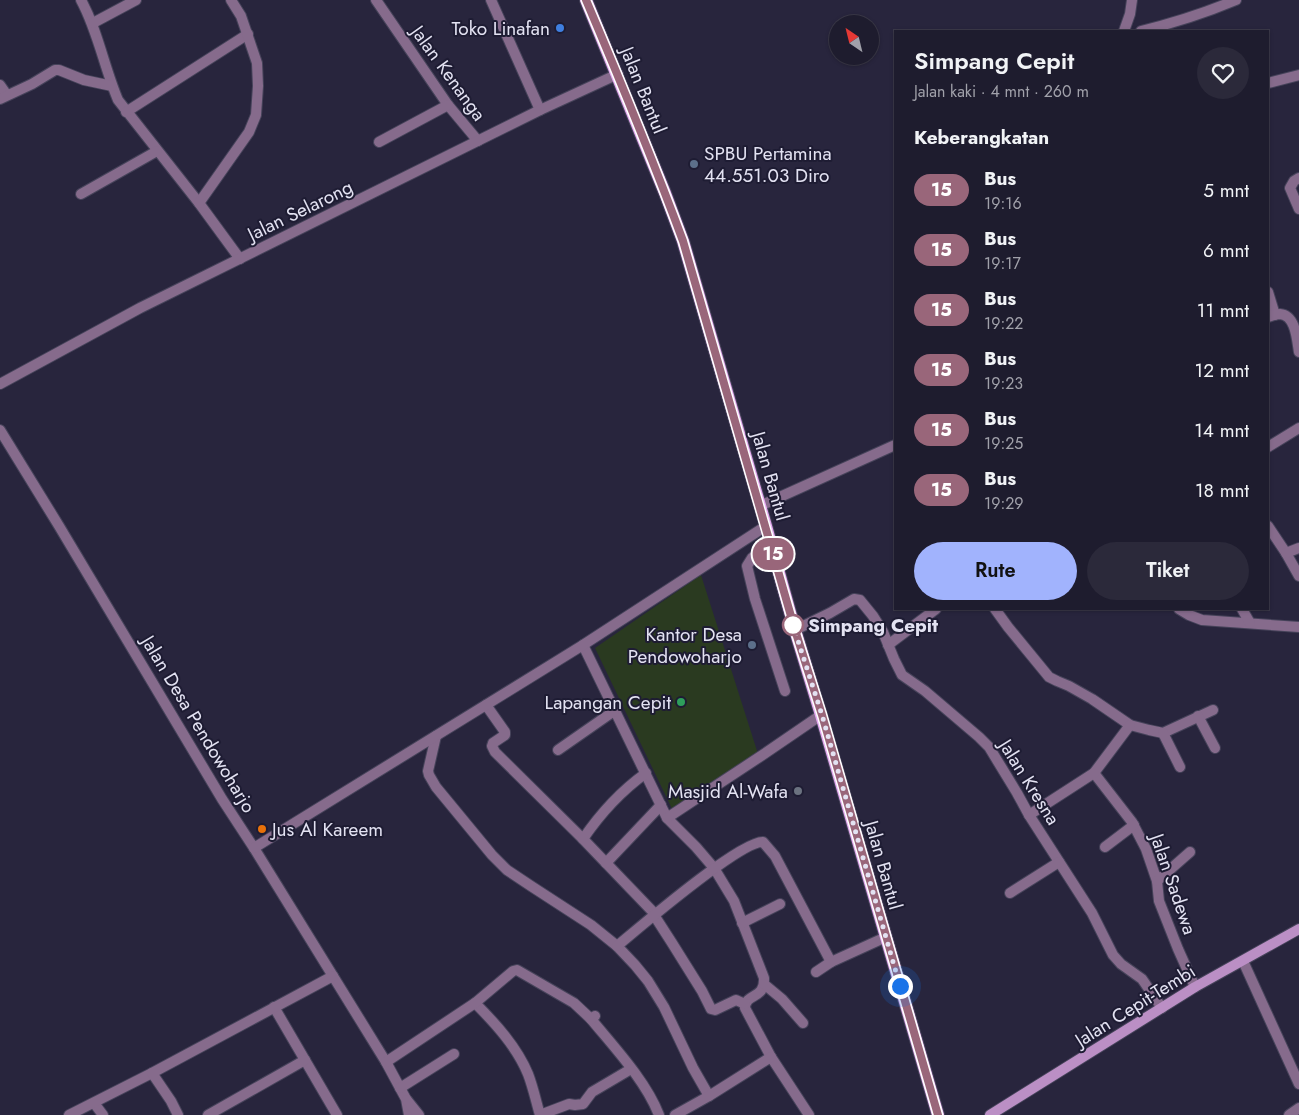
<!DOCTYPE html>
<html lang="id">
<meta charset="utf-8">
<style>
:root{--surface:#1e1c2e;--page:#2b293a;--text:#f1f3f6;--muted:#a1a1aa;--line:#3c3a4a;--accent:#a1b3fd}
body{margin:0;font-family:Jost,sans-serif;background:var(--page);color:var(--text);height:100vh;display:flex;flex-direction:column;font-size:19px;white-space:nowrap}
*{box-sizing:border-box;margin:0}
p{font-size:16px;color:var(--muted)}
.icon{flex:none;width:28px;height:28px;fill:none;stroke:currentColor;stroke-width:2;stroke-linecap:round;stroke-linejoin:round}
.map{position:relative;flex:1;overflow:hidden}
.side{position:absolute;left:894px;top:30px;width:375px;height:580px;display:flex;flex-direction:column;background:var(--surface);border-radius:0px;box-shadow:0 1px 4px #0004,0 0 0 1px var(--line)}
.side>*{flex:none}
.badge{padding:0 10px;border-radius:16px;font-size:18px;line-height:32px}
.needle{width:32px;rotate:325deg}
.tools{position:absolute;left:829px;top:15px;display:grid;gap:10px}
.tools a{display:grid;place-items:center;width:50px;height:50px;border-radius:50%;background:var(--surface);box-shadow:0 1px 4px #0004,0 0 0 1px var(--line);font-size:25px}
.you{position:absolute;width:25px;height:25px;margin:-12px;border:4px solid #fff;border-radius:50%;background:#1a73e8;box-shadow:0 0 0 8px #1a73e833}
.map>.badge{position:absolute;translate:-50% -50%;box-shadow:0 0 0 2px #fff}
h2{padding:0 20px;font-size:19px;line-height:45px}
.round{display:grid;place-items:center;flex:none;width:52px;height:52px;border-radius:26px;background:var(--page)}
.headline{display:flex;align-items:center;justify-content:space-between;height:85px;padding:0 20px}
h1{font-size:24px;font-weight:600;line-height:38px}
.action{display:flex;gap:10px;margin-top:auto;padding:10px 20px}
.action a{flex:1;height:58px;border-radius:30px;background:var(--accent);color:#111;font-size:20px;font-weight:600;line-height:58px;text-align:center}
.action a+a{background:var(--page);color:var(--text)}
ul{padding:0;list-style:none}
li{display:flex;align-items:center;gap:15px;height:60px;padding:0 20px}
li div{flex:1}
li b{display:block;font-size:19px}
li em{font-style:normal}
li .badge{min-width:55px;font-weight:700;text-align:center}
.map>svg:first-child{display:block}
.pitch{fill:#2a3a20}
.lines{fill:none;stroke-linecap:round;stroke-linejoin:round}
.street-casing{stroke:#46435a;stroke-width:12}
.secondary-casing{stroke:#46435a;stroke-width:12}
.primary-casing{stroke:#46435a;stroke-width:14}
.street{stroke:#866b8c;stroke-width:10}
.secondary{stroke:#bb8fc5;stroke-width:10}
.primary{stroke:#e5abf1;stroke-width:12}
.line-casing{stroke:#fff;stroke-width:11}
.line{stroke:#99667a;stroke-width:8}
.walk{stroke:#e3e2f2;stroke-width:5;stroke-dasharray:0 9}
.shop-dot{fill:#3f7fe0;stroke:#1e1c33;stroke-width:2}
.service-dot{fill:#5c6f8a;stroke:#1e1c33;stroke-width:2}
.stop-dot{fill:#fff;stroke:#99667a;stroke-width:2.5}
.leisure-dot{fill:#2e9e5b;stroke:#1e1c33;stroke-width:2}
.worship-dot{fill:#6b7280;stroke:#1e1c33;stroke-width:2}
.food-dot{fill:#e8710a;stroke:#1e1c33;stroke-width:2}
.labels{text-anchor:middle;stroke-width:4;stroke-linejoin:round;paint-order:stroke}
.poi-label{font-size:19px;fill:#e3e2f2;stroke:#1e1c33;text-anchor:end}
.street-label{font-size:19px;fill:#e3e2f2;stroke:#1e1c33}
.stop-label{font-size:19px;font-weight:bold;fill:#e3e2f2;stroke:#1e1c33;text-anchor:start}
</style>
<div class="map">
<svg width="1299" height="1115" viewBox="0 0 1299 1115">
<rect width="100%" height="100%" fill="#28253d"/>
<!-- pitch -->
<path class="pitch" d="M701,575L759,757L673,811L595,648Z"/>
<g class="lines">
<!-- street casing -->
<g class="street-casing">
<g id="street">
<path d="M81,0C98,31 104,67 118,100L199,203L240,259"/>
<path d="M376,0L448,105L478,141"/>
<path d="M491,0L540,110"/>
<path d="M93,23L136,0"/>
<path d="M1124,31L1130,14L1132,0"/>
<path d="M1141,31C1174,23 1205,13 1236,0"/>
<path d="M1268,83L1299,75"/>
<path d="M0,85L7,95"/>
<path d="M0,99L32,84L55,70H59L84,80L112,86"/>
<path d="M126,112L248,34"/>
<path d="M379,142L448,105"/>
<path d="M1299,178L1294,181L1290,188L1299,209"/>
<path d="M81,194L157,151"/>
<path d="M199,203L249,132L256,115L258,86L257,63L241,16L231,0"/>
<path d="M1268,292L1275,315"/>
<path d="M1268,317C1271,316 1276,314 1280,314C1296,315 1297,341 1299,352"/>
<path d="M0,384L140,308L540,110L618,74"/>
<path d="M0,430L59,526L222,799L254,848L386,1062L406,1099L409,1115"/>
<path d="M1268,447L1299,428"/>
<path d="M760,506L895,445"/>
<path d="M1268,526L1286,553L1299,576"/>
<path d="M771,543L752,558L747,566L755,599L785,691"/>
<path d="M1286,553L1299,548"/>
<path d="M995,609L1008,627L1049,677L1057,681L1069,686L1092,699L1130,725L1149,730L1163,733L1213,710"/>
<path d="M1179,609L1189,615L1202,620L1299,627"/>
<path d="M1242,609L1250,623"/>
<path d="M795,630L830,613L854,599L860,600L873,616L883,632L894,659L902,675L925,691L979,737L989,747L1017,793L1029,815L1092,913L1113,955L1121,964L1142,979L1162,1008"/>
<path d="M583,645L667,818L696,847L714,868L734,901L764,978C765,1000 746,992 745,1008L771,1057L809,1115"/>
<path d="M888,645L936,609"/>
<path d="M486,705L505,732V735L493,743L492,746L495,752L583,839"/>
<path d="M1198,716L1215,748"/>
<path d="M1163,733L1180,767"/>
<path d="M436,736L428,771L429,775L436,787L492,855L507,870L531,886L591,925L617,946L635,965L648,981L664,1007L693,1068L709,1096"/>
<path d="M558,750L614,711"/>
<path d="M646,773C621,791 600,814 583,839L655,914"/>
<path d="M1094,773L1132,822L1146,849L1157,881L1159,901L1178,949L1195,987"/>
<path d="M1029,815L1094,773L1130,725"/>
<path d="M667,818L761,756L821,715"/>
<path d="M1105,847L1134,825"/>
<path d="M254,848L583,645L766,526"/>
<path d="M606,863L661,805"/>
<path d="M1157,881L1190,852"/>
<path d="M1010,893L1059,862"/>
<path d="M654,915L672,943L702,991L711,1009L715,1010L736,1000L745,1004"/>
<path d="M742,923L780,904"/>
<path d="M617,946C640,927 740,841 763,842L775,856L831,962"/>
<path d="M1243,961L1299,1084"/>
<path d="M816,972L831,962L886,937"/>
<path d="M764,984L782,999L803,1023"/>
<path d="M475,1003C495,1023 517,1047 528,1074C533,1087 536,1101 540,1115"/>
<path d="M274,1007L337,1115"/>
<path d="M591,1019C614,1047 646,1081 659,1115"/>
<path d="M386,1062L475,1003L513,971L517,970L574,1003L591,1019L595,1016"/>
<path d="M400,1088L454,1054"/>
<path d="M407,1100L419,1115"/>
<path d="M94,1103L103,1115"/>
<path d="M69,1115L152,1073"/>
<path d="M178,1115L171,1101L152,1073L333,976"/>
<path d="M208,1115L305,1060"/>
<path d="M540,1115L569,1104L575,1105L583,1104L592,1092L631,1069"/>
<path d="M675,1115L709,1096L771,1057"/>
<path d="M1289,1115L1299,1108"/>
</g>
</g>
<!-- secondary casing -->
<g class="secondary-casing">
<path id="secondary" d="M990,1115L1195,987L1299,929"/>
</g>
<!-- primary casing -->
<g class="primary-casing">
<path id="primary" d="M586,0L665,193L683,241L766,526L795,630L821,715L938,1115"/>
</g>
<!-- street -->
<use href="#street" class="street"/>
<!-- secondary -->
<use href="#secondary" class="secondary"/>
<!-- primary -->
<use href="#primary" class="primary"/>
</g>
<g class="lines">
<!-- line casing -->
<g class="line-casing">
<path id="line" d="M586,0C620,80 653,160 683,241L795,630L822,715L938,1115"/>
</g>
<!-- line -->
<use href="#line" class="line"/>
<!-- walk -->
<path class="walk" d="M793,625L822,715L900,986"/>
</g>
<!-- markers -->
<circle class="shop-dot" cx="560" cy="28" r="5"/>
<g class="service-dot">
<circle cx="694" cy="164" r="5"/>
<circle cx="752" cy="645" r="5"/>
</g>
<circle class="stop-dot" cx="793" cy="625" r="10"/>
<circle class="leisure-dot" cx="681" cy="702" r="5"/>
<circle class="worship-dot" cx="798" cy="791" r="5"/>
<circle class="food-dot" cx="262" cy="829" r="5"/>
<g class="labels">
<!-- poi labels -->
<g class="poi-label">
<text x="550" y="35">Toko Linafan</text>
<text x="704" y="160" text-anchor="start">SPBU Pertamina<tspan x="704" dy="22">44.551.03 Diro</tspan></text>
<text x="742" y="641">Kantor Desa<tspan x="742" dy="22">Pendowoharjo</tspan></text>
<text x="671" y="709">Lapangan Cepit</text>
<text x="788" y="798">Masjid Al-Wafa</text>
<text x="272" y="836" text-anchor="start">Jus Al Kareem</text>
</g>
<!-- street labels -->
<g class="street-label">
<text transform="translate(449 73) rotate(54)" y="7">Jalan Kenanga</text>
<text transform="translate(644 90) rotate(68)" y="7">Jalan Bantul</text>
<text transform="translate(300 210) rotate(-26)" y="7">Jalan Selarong</text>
<text transform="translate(771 476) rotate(74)" y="7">Jalan Bantul</text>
<text transform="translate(199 724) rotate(59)" y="7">Jalan Desa Pendowoharjo</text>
<text transform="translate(1030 782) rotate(58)" y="7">Jalan Kresna</text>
<text transform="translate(884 865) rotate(74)" y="7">Jalan Bantul</text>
<text transform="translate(1174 884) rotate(71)" y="7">Jalan Sadewa</text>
<text transform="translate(1135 1005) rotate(-32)" y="7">Jalan Cepit-Tembi</text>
</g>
<!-- stop labels -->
<g class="stop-label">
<text x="808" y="632">Simpang Cepit</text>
</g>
</g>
</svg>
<div class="tools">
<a><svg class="needle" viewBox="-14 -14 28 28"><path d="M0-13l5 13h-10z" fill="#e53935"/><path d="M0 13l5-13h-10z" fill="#a1a1aa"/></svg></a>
</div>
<div class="you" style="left:900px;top:986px"></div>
<b class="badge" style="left:773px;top:554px;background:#99667a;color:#fff">15</b>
<section class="side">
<div class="headline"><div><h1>Simpang Cepit</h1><p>Jalan kaki · 4 mnt · 260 m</p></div><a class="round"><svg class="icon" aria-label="heart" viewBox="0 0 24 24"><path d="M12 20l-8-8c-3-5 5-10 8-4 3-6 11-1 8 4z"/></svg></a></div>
<h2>Keberangkatan</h2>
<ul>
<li><span class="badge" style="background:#99667a;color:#fff">15</span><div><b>Bus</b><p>19:16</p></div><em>5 mnt</em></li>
<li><span class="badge" style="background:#99667a;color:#fff">15</span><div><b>Bus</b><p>19:17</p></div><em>6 mnt</em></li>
<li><span class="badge" style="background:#99667a;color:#fff">15</span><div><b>Bus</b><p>19:22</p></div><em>11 mnt</em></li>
<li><span class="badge" style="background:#99667a;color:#fff">15</span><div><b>Bus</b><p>19:23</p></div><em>12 mnt</em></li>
<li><span class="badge" style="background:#99667a;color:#fff">15</span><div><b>Bus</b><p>19:25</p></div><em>14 mnt</em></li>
<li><span class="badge" style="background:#99667a;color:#fff">15</span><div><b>Bus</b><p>19:29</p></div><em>18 mnt</em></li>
</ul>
<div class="action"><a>Rute</a><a>Tiket</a></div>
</section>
</div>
